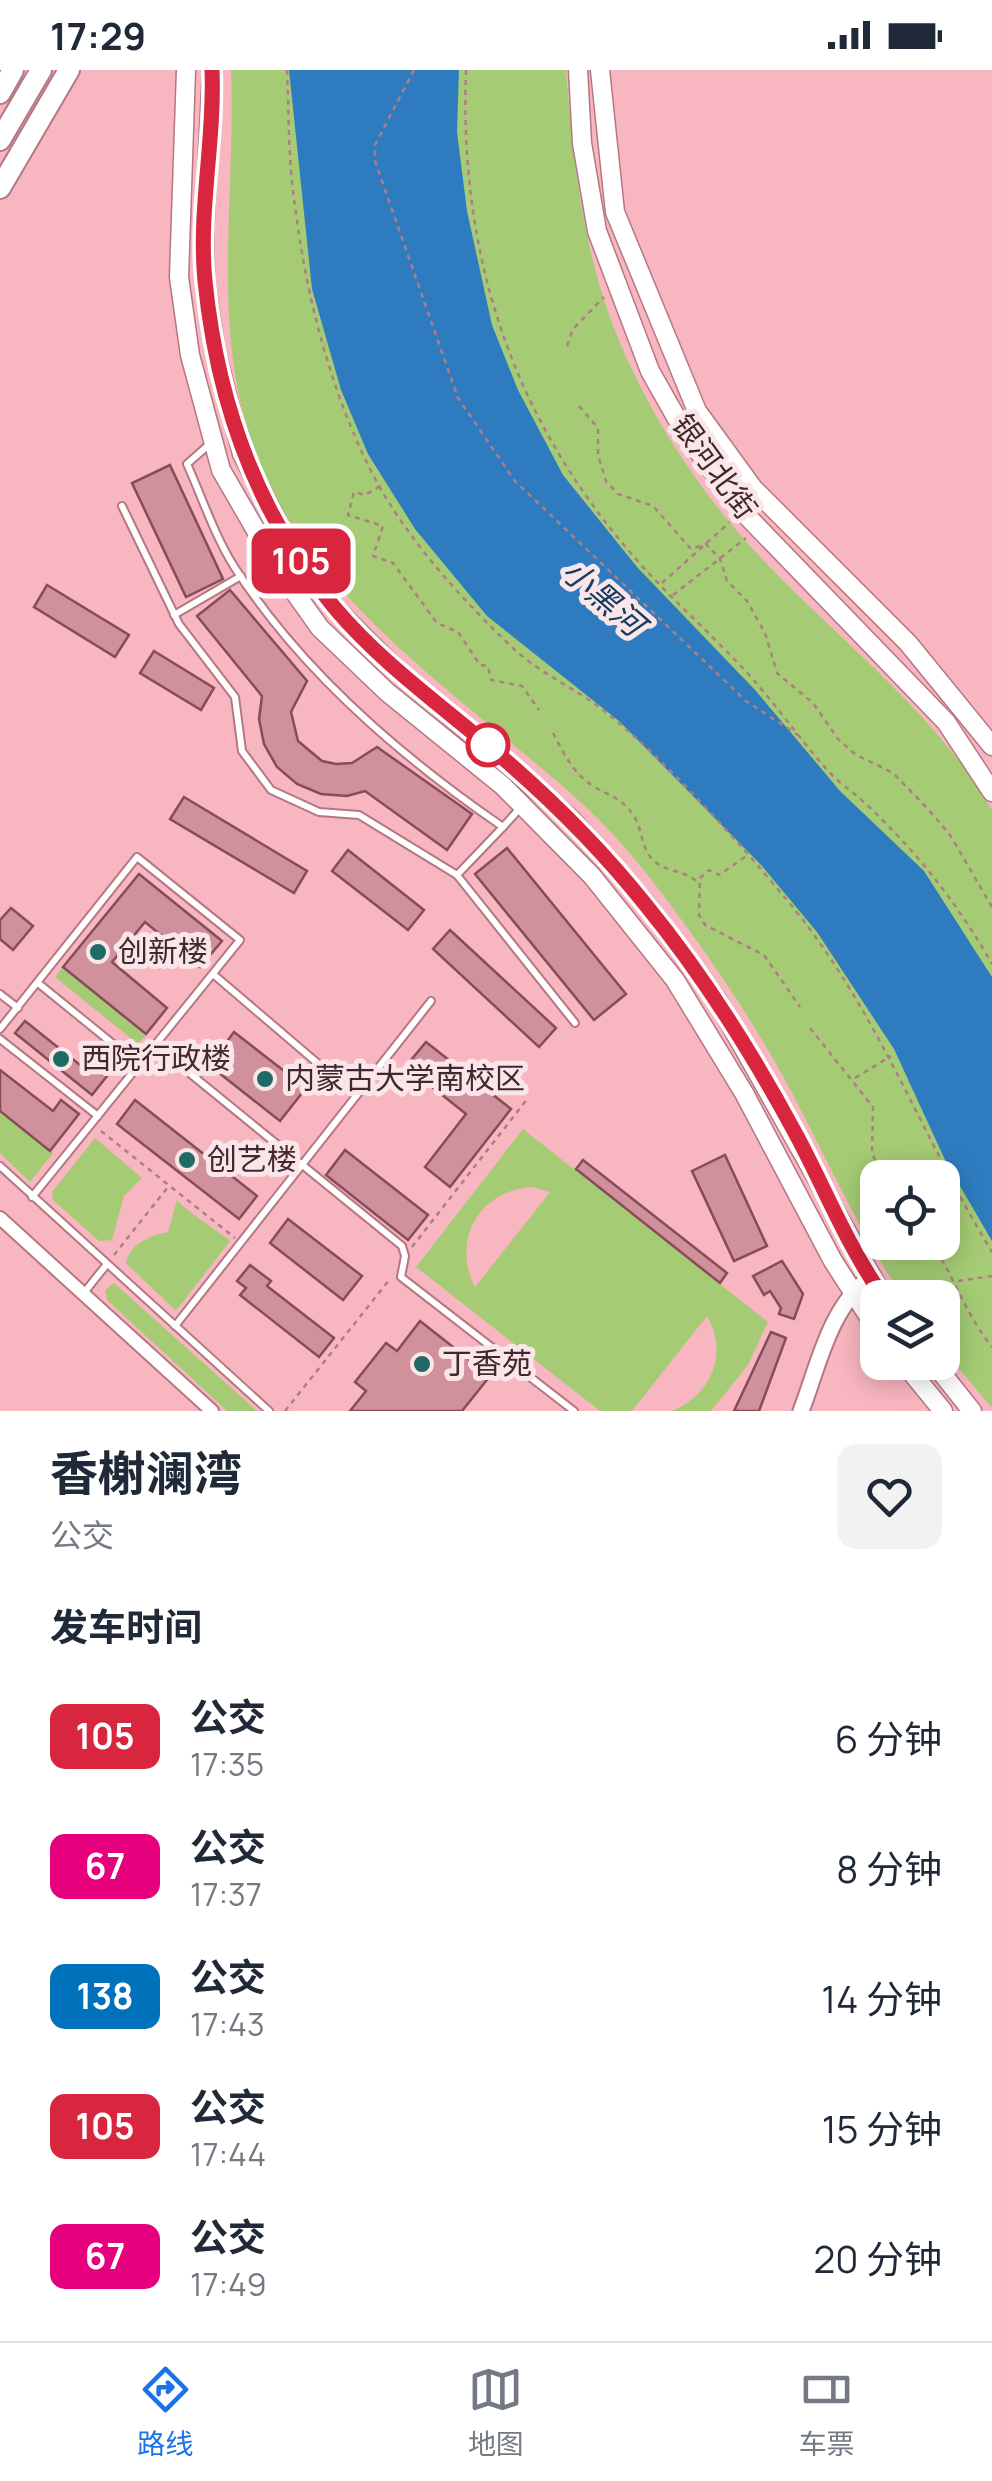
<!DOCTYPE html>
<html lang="zh">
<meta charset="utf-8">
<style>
:root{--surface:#fff;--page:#f2f2f3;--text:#1f2937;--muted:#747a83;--line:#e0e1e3;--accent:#1a73e8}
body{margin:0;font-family:Manrope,"Noto Sans SC",sans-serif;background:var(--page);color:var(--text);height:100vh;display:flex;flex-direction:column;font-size:38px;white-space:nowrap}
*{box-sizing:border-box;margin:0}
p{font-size:32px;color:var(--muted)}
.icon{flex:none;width:55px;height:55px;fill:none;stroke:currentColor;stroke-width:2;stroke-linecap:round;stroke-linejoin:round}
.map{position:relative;height:1341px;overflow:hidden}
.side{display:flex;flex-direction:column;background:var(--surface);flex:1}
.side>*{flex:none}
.badge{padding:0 20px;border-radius:15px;font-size:35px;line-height:65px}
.fabs{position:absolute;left:860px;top:1090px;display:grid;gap:20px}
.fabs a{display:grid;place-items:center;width:100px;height:100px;border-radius:20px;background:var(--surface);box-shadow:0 5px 25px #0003;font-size:50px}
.map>.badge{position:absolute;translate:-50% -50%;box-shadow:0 0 0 5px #fff}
h2{padding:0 50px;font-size:38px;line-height:90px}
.round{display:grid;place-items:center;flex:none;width:105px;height:105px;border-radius:20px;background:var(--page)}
.head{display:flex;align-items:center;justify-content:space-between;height:170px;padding:0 50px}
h1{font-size:48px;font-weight:700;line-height:75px}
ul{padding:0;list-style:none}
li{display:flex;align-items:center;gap:30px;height:130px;padding:0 50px}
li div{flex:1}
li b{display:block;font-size:38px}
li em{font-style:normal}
li .badge{min-width:110px;font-weight:700;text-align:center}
.status{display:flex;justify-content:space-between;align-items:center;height:70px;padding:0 50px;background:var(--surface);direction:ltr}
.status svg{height:28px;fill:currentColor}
.dock{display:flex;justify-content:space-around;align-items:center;height:140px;border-top:2px solid var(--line);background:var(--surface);font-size:28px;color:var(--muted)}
.dock a{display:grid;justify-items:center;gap:5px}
.dock .current{color:var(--accent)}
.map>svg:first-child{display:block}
.green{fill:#a5cc74;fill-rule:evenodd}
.water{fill:#2e7cbf}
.building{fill:#d1919c;stroke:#864c57;stroke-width:2.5}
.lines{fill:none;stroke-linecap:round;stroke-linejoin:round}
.service-casing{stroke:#b57781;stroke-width:10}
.minor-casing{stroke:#b57781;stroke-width:16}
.tertiary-casing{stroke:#b57781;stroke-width:19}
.secondary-casing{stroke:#b57781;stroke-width:21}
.trunk-casing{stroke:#b57781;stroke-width:24}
.path{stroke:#af7e85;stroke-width:2.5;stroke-dasharray:5 5;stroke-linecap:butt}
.service{stroke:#fff;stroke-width:6}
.minor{stroke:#fff;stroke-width:12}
.tertiary{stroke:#fff;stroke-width:15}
.secondary{stroke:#fff;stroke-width:18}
.trunk{stroke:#fff;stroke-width:20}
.line-casing{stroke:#fff;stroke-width:22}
.line{stroke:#d7263d;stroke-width:15}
.stop-dot{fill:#fff;stroke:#d7263d;stroke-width:5}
.poi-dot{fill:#1f6a64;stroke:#fae5e8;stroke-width:4}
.labels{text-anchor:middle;stroke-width:10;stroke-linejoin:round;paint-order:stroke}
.street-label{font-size:30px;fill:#41282c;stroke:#fae5e8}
.poi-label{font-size:30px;fill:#41282c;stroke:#fae5e8;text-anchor:start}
.water-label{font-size:32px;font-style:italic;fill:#143c5f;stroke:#fae5e8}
</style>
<div class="status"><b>17:29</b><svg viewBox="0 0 49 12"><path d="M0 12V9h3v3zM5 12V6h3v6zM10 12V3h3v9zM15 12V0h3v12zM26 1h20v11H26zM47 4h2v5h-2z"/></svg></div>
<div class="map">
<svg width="992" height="1341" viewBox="0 0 992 1341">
<rect width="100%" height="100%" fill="#f8b6c0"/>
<!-- green -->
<g class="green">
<path d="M231,0H566C572,73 579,146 600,217C627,309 687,407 752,478C831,565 931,636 992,740V1338L943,1280L942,1228L903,1227C857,1158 824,1082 784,1008C752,950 712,890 672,837C648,804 618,767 588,739C465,625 295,527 246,354C213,238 236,118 231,0ZM878,1108H942V1172H878Z"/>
<path d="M63,897L146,965L138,974L55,907Z"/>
<path d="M0,1041L53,1083L30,1112L0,1083Z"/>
<path d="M523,1059L768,1252L748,1295L711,1341H672C711,1325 729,1284 707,1246L632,1341H600L416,1197ZM532,1117L550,1122L475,1217C451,1171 479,1120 532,1117Z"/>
<path d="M95,1068L142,1108L124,1126L112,1170L99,1171L53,1130L52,1122Z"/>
<path d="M177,1130C187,1142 216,1159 230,1171L176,1241L126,1193C129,1175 150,1165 168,1162Z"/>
<path d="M114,1213L257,1341H227L107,1230L105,1220Z"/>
</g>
<!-- water -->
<path class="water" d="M289,0H459L457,62L467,141L492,255L518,320L563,405L637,497L756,621L840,721L924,801L992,907V1171L946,1092L894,979L817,862L762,796L619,651L487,546L415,459L368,384L341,320L312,219Z"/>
<!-- building -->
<g class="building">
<path d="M170,395L223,509L186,527L132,413Z"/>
<path d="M47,515L129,565L115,587L34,537Z"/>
<path d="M230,520L307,611L291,642L298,671L322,691L336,694L352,693L377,677L472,744L447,780L365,721L347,726L321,724L297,714L277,697L264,674L259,649L262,626L197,546Z"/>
<path d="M154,581L214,618L201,640L140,603Z"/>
<path d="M184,727L307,801L294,823L170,749Z"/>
<path d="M507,778L626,924L594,950L475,804Z"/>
<path d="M348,780L424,840L408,860L332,801Z"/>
<path d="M139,804L222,871L200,897L145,852L112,892L167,938L146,964L63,897Z"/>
<path d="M11,838L33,856L13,880L0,869V850Z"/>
<path d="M450,860L556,958L539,977L433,879Z"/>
<path d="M25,951L80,995L89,984L111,1001L92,1025L15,963Z"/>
<path d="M234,962L306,1018L280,1051L209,995Z"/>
<path d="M426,972L511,1039L450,1117L425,1097L466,1044L406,996Z"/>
<path d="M0,1000L53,1041L61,1030L79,1044L50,1081L0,1041Z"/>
<path d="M135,1030L257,1126L239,1149L117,1054Z"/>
<path d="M345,1080L428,1145L408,1170L326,1105Z"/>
<path d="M725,1085L767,1176L734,1191L692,1101Z"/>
<path d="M583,1090L727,1203L720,1213L576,1099Z"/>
<path d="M288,1149L362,1206L343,1230L270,1173Z"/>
<path d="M782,1191L803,1224L794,1249L779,1244L781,1238L770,1221L764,1225L753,1206Z"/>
<path d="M250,1195L271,1211L267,1216L334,1268L319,1287L240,1225L246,1218L237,1211Z"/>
<path d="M420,1251L490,1306L462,1341H350L366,1321L355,1312L386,1273L397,1281Z"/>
<path d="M771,1262L786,1268L759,1341H734Z"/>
</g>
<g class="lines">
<!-- service casing -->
<g class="service-casing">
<g id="service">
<path d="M212,372L187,394C202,427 215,467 235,498C302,602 401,687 503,757L520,738"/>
<path d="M122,436L179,554L235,627L242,681L271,720L319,742L359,745L457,805L503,757"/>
<path d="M174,545L241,506"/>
<path d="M457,805L575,953"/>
<path d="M213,904L356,1026"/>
<path d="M38,913L139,995"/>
<path d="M0,924L18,938"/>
<path d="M0,959L137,787L240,870L32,1127"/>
<path d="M0,969L98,1046"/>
<path d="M155,975L402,1176L405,1186L401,1207L574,1341"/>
<path d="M0,1096L269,1341"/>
<path d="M83,1224L107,1194"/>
<path d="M175,1256L431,931"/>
</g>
</g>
<!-- minor casing -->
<g class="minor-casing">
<path id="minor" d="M0,1148L212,1341"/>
</g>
<!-- tertiary casing -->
<g class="tertiary-casing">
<path id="tertiary" d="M801,1341C818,1297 830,1236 870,1208"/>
</g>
<!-- secondary casing -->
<g class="secondary-casing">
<g id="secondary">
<path d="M186,0L179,207L190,285L221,400L280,502L320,558L387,622L503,716L592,806L675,910L744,1023L833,1191L878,1261"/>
<path d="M212,0L204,162L205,209L215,278L242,384L290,476L335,538L400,603L571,749L646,834L716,929L884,1228"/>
<path d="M578,0L582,73L597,161L650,301L685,363L743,442L946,652L992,722"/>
<path d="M600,0L615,142L697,341L753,418L908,573L992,676"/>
<path d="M903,1292L943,1341"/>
<path d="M933,1292L972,1341"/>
</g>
</g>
<!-- trunk casing -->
<g class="trunk-casing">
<g id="trunk">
<path d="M0,23L13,0"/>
<path d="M0,70L41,0"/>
<path d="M0,118L69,0"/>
</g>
</g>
<!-- path -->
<g class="path">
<path d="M287,0C289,42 288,86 294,128C305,220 328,314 369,397C402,464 461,529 515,580C541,604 575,618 603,640C662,686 738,771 787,830C878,940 919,1062 992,1182"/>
<path d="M414,0L375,75V91L458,328L515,411L746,631L798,665"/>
<path d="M466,0C459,182 510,342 629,481C666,525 711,563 750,606C779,638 803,674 832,705C843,716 856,724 867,735C917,782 958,834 992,894"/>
<path d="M567,276L573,259L604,227"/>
<path d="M579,336L598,358V385L606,411L618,424L653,436L691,479L706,474L720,489L727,511L747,531L765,563L777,603L813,633L838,669L855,684L893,703L928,739L950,765L992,837"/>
<path d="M380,416L365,425L354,422L348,445L383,456L373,486L393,493L437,553L458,562L480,595L488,596L491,610L522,616L539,640"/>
<path d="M662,513L730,452"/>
<path d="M673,525L746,468"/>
<path d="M553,663C563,682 572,701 590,714C606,725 622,727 634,746C644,762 640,782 658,794C672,803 686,800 699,814"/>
<path d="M745,787L719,805L709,800L700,808L699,845L705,855L764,885L800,937"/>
<path d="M810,958L873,1037L872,1083L883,1108"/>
<path d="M855,1008L891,986"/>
<path d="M101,1061L235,1168"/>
<path d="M912,1172H919"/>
<path d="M931,1172C954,1206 966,1245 992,1277"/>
<path d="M412,1177L528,1028"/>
<path d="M878,1184L893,1172"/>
<path d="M114,1185L168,1117"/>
<path d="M958,1211L992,1206"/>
<path d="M285,1341L390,1209"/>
</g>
<!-- service -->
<use href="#service" class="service"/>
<!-- minor -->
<use href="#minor" class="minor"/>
<!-- tertiary -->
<use href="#tertiary" class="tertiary"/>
<!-- secondary -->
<use href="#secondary" class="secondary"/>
<!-- trunk -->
<use href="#trunk" class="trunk"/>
</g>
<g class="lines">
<!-- line casing -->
<g class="line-casing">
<path id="line" d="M212,0C215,70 198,141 205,211C217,331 257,444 334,537C381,593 442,636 497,683C551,729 601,779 645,834C704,906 754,986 798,1068C826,1121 849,1179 884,1228"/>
</g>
<!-- line -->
<use href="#line" class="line"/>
</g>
<!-- markers -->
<circle class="stop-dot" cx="488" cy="675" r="20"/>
<g class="poi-dot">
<circle cx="98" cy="882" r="10"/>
<circle cx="61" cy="989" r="10"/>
<circle cx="265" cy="1009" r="10"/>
<circle cx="187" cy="1090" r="10"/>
<circle cx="422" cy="1294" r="10"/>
</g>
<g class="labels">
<!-- street labels -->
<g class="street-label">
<text transform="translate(714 397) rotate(54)" y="10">银河北街</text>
</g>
<!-- poi labels -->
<g class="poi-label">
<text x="118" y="892">创新楼</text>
<text x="81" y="999">西院行政楼</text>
<text x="285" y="1019">内蒙古大学南校区</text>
<text x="207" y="1100">创艺楼</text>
<text x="442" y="1304">丁香苑</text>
</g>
<!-- water labels -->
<g class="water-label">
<text transform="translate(603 528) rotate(41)" y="11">小黑河</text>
</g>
</g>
</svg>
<div class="fabs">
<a><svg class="icon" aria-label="locate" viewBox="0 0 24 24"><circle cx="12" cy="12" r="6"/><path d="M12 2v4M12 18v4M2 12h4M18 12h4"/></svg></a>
<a><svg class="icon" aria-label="layers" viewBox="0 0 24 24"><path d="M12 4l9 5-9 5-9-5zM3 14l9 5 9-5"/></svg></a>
</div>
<b class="badge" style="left:301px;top:491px;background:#d7263d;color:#fff">105</b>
</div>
<section class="side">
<div class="head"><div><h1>香榭澜湾</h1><p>公交</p></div><a class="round"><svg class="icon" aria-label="heart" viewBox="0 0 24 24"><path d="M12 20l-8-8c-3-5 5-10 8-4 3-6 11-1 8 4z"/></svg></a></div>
<h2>发车时间</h2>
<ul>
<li><span class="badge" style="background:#d7263d;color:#fff">105</span><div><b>公交</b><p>17:35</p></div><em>6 分钟</em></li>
<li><span class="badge" style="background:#e6007e;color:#fff">67</span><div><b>公交</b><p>17:37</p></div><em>8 分钟</em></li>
<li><span class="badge" style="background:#0072bc;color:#fff">138</span><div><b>公交</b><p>17:43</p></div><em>14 分钟</em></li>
<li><span class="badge" style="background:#d7263d;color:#fff">105</span><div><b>公交</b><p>17:44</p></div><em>15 分钟</em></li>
<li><span class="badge" style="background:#e6007e;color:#fff">67</span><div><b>公交</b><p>17:49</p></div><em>20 分钟</em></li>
</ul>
</section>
<nav class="dock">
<a class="current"><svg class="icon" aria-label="directions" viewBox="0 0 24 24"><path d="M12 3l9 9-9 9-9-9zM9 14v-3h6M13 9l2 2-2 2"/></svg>路线</a>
<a><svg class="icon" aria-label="map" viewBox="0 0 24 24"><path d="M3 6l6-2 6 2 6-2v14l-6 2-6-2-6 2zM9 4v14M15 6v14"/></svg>地图</a>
<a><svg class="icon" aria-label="tickets" viewBox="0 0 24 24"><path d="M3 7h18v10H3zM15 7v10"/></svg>车票</a>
</nav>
